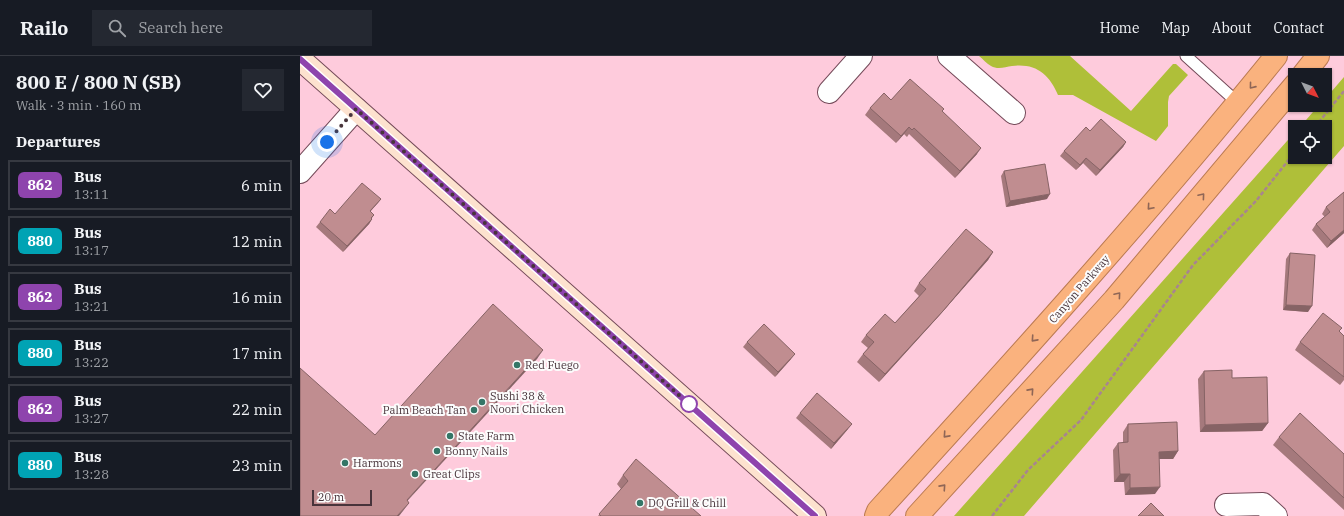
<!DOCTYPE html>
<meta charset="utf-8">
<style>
:root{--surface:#171b24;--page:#242831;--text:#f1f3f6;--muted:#9ea1a6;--line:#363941}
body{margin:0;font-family:"IBM Plex Serif",serif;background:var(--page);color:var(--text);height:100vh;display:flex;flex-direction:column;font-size:15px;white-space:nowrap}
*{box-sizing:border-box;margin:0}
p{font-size:13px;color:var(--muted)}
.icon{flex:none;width:22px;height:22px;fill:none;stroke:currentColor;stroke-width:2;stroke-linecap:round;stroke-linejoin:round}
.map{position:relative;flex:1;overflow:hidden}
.panel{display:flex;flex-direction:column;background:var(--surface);width:300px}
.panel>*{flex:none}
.badge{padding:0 8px;border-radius:6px;font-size:14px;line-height:26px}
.needle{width:26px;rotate:132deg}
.tools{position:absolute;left:988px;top:12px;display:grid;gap:8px}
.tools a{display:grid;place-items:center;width:44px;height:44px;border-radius:0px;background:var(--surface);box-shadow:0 1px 3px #0004;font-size:20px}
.scale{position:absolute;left:12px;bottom:10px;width:60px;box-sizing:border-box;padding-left:4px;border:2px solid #48343b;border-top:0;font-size:11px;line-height:14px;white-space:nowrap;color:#48343b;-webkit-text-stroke:3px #fcfcfc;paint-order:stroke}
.you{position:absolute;width:20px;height:20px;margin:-10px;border:3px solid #fff;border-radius:50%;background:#1a73e8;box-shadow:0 0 0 6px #1a73e833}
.map>.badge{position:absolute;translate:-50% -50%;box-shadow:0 0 0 2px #fff}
h2{padding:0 16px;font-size:15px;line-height:36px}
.round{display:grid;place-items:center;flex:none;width:42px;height:42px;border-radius:0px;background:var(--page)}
.summary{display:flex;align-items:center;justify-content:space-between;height:68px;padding:0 16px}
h1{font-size:19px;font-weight:700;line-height:30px}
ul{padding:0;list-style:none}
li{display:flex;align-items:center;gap:12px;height:50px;margin:0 8px 6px;padding:0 8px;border:2px solid var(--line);border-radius:0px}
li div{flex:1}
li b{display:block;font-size:15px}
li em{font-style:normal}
li .badge{min-width:44px;font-weight:700;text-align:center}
header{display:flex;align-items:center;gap:24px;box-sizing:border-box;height:56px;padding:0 20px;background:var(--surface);border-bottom:1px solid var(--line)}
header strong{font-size:19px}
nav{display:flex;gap:22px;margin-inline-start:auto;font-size:14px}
.search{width:280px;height:36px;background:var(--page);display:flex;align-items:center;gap:10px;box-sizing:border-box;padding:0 14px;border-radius:0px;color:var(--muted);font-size:15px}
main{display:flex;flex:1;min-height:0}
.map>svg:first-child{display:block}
.green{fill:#afbf39}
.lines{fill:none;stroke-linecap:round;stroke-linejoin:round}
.service-casing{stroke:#744a59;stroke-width:13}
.minor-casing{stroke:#744a59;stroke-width:24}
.secondary-casing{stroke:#744a59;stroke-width:24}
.trunk-casing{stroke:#ba7a52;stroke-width:24}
.path{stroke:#a88490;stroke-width:2.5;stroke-dasharray:4 2;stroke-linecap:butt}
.service{stroke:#fff;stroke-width:11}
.minor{stroke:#fff;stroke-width:22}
.secondary{stroke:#fde2cf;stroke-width:22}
.trunk{stroke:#fab27e;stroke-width:22}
.wall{fill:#a5797c}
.shaded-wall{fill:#866365}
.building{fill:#c08d90;stroke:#866365}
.oneway{stroke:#8f6656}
.line-casing{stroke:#fff;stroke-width:9}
.line{stroke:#8e44ad;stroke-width:6}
.walk{stroke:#48343b;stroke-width:4;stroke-dasharray:0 7.2}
.poi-dot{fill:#347667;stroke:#fcfcfc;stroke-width:1.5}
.stop-dot{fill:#fff;stroke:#8e44ad;stroke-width:2}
.labels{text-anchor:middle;stroke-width:4;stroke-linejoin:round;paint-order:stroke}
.street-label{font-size:11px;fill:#48343b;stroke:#fcfcfc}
.poi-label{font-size:11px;fill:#48343b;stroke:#fcfcfc;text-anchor:start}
</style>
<header>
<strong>Railo</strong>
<div class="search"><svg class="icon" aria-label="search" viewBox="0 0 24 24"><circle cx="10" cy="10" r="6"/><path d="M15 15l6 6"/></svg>Search here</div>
<nav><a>Home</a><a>Map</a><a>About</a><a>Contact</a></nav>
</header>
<main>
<section class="panel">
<div class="summary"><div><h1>800 E / 800 N (SB)</h1><p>Walk · 3 min · 160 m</p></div><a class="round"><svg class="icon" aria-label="heart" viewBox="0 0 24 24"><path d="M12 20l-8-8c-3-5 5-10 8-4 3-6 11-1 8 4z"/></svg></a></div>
<h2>Departures</h2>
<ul>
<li><span class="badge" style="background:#8e44ad;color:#fff">862</span><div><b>Bus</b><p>13:11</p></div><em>6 min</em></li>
<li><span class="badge" style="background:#00a3b4;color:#fff">880</span><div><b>Bus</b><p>13:17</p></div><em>12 min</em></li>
<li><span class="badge" style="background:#8e44ad;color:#fff">862</span><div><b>Bus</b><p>13:21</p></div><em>16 min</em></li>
<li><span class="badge" style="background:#00a3b4;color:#fff">880</span><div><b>Bus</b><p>13:22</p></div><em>17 min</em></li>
<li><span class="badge" style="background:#8e44ad;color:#fff">862</span><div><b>Bus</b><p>13:27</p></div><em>22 min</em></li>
<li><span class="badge" style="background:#00a3b4;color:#fff">880</span><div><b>Bus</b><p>13:28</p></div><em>23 min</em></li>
</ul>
</section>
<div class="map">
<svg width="1044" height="460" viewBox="0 0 1044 460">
<rect width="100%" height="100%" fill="#fecbdc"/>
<!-- green -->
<g class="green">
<path d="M679,0H770L831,55L873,8H876L888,19L869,40L868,46V70L856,85L773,39H758C749,18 736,7 712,10C705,11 698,14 691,10C687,8 683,3 679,0Z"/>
<path d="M1044,21V90L724,460H654L995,76V101H1025V71H1000L1019,49H1025V43Z"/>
</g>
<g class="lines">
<!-- service casing -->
<g class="service-casing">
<path id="service" d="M886,0L938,47"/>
</g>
<!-- minor casing -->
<g class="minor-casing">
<g id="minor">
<path d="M649,0L714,57"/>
<path d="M529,36L561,0"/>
<path d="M0,116L56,53"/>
<path d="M926,449L963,448L976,460"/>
</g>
</g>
<!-- secondary casing -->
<g class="secondary-casing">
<path id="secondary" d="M0,3L515,460"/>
</g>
<!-- trunk casing -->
<g class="trunk-casing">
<g id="trunk">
<path d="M1003,19L1018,0"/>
<path d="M576,460L578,455C714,306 849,157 976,0"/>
<path d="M617,460L814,244L995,29"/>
</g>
</g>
<!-- path -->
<g class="path">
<path d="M1015,71L1044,35"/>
<path d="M692,460L728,414L781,364L893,209L956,145L995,96"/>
</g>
<!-- service -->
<use href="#service" class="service"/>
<!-- minor -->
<use href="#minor" class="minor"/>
<!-- secondary -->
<use href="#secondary" class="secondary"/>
<!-- trunk -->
<use href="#trunk" class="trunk"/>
</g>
<!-- wall -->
<g class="wall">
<path d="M591,44L642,55L677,98L655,122L609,78L607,81L604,78L596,87L565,59L570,52Z"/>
<path d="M790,75L826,86L823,91L796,120L783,107L776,114L760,100L764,95Z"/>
<path d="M704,115L747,143L706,151L701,120Z"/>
<path d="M1044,136V177L1027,192L1012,174L1016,168L1025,161L1022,158L1026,151Z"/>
<path d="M81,143L70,156L74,159L72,162V163L69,168L43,196L16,171L20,166L35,158Z"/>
<path d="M693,196L688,204L637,262L579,326L557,306L563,298L568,292L561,286L566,279L595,267L619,240L614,235L619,227Z"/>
<path d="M990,197L1008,256L983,254L986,203Z"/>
<path d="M1039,276L1044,280V324L1040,329L995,294L1000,286Z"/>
<path d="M447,286L491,303L475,321L443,291Z"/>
<path d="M904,315L932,322L968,367L962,375L900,376L898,323Z"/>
<path d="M500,357L548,373L531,393L496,362Z"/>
<path d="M828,368L878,395L873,403H859L855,438L825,439L824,426H814L813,394L818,387H823V376Z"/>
<path d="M979,381L1044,398V454L1031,442L973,389Z"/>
<path d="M323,419L401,460H298L321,433L317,428Z"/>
</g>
<!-- shaded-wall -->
<g class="shaded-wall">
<path d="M609,71L604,78L596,87L601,80Z"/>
<path d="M826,86L823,91L796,120L800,114Z"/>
<path d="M681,92L677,98L655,122L660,115Z"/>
<path d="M786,102L783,107L776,114L780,109Z"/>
<path d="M750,138L747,143L706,151L710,145Z"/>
<path d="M81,143L77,148L66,160L70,155Z"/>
<path d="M72,163L69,168L43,196L47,190Z"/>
<path d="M1044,174V177L1027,192L1031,185Z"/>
<path d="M693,196L688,204L637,262L579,326L585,318Z"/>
<path d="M986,249L1012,250L1008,256L983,254Z"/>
<path d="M243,294L237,303L100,453L107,444Z"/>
<path d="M495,298L491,303L475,321L478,316Z"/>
<path d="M968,367L962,375L900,376L905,369Z"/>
<path d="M552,368L548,373L531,393L534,387Z"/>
<path d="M878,395L873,403H854L859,396Z"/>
<path d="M820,418H830L824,426H814Z"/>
<path d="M860,431L855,438L825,439L830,432Z"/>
<path d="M109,447L103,455L99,460H97Z"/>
</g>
<!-- building -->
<g class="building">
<path d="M610,23L644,53L642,55L681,92L660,115L614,72L612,74L609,71L601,80L570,52L584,37L591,44Z"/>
<path d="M801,63L826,86L800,114L786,102L780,109L764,95L786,71L790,75Z"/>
<path d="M745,108L750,138L710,145L704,115Z"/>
<path d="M62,127L81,143L70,155L74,159L71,162L72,163L47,190L20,166L30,153L35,158Z"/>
<path d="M1044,136V174L1031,185L1016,168L1030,156L1026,151Z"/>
<path d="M666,173L693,196L643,255L585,318L563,298L574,286L566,279L585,258L595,267L626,233L619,227Z"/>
<path d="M990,197L1015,199L1012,250L986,249Z"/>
<path d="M193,248L243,294L107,444L109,447L97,460H0V312L75,379Z"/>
<path d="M1023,257L1042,272L1039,275L1044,280V321L1000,286Z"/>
<path d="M464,268L495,298L478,316L447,286Z"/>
<path d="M932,314V322L967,321L968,367L905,369L904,315Z"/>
<path d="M517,337L552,368L534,387L500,357Z"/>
<path d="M1000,357L1044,398V442L979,381Z"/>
<path d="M877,366L878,395L859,396L860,431L830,432V418H820L818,387L828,386V368Z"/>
<path d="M336,403L401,460H301L299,458L328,425L323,419Z"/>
<path d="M851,447L864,460H838Z"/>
</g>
<!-- one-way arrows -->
<defs><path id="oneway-chevron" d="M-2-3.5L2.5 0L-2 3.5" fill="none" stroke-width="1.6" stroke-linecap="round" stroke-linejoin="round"/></defs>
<g class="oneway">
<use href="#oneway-chevron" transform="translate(952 30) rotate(129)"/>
<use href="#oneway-chevron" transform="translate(902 140) rotate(-50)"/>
<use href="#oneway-chevron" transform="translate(850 151) rotate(131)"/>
<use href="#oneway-chevron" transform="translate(818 239) rotate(-50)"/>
<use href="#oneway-chevron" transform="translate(734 283) rotate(132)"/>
<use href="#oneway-chevron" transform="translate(731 335) rotate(-48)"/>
<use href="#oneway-chevron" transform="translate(646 379) rotate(132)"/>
<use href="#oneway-chevron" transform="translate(643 431) rotate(-48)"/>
</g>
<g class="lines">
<!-- line casing -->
<g class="line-casing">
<path id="line" d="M0,3L515,460"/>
</g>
<!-- line -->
<use href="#line" class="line"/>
<!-- walk -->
<path class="walk" d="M27,86L56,53L389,348"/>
</g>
<!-- markers -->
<g class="poi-dot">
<circle cx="217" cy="309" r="4"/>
<circle cx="182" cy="346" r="4"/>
<circle cx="174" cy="354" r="4"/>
<circle cx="150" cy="380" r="4"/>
<circle cx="137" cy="395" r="4"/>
<circle cx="45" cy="407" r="4"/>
<circle cx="115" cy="418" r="4"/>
<circle cx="340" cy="447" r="4"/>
</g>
<circle class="stop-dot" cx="389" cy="348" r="8"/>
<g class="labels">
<!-- street labels -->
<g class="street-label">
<text transform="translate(779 233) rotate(-49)" y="4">Canyon Parkway</text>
</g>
<!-- poi labels -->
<g class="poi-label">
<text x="225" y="313">Red Fuego</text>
<text x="190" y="344">Sushi 38 &amp;<tspan x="190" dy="13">Noori Chicken</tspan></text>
<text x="166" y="358" text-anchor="end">Palm Beach Tan</text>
<text x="158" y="384">State Farm</text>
<text x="145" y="399">Bonny Nails</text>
<text x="53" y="411">Harmons</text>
<text x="123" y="422">Great Clips</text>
<text x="348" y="451">DQ Grill &amp; Chill</text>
</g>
</g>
</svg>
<div class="tools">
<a><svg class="needle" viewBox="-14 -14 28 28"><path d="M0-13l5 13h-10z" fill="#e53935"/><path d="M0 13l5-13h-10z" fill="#9ea1a6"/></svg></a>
<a><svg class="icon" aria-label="locate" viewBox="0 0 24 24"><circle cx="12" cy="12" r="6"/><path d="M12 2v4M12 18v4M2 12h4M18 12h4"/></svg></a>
</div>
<div class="scale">20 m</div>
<div class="you" style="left:27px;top:86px"></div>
</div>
</main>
